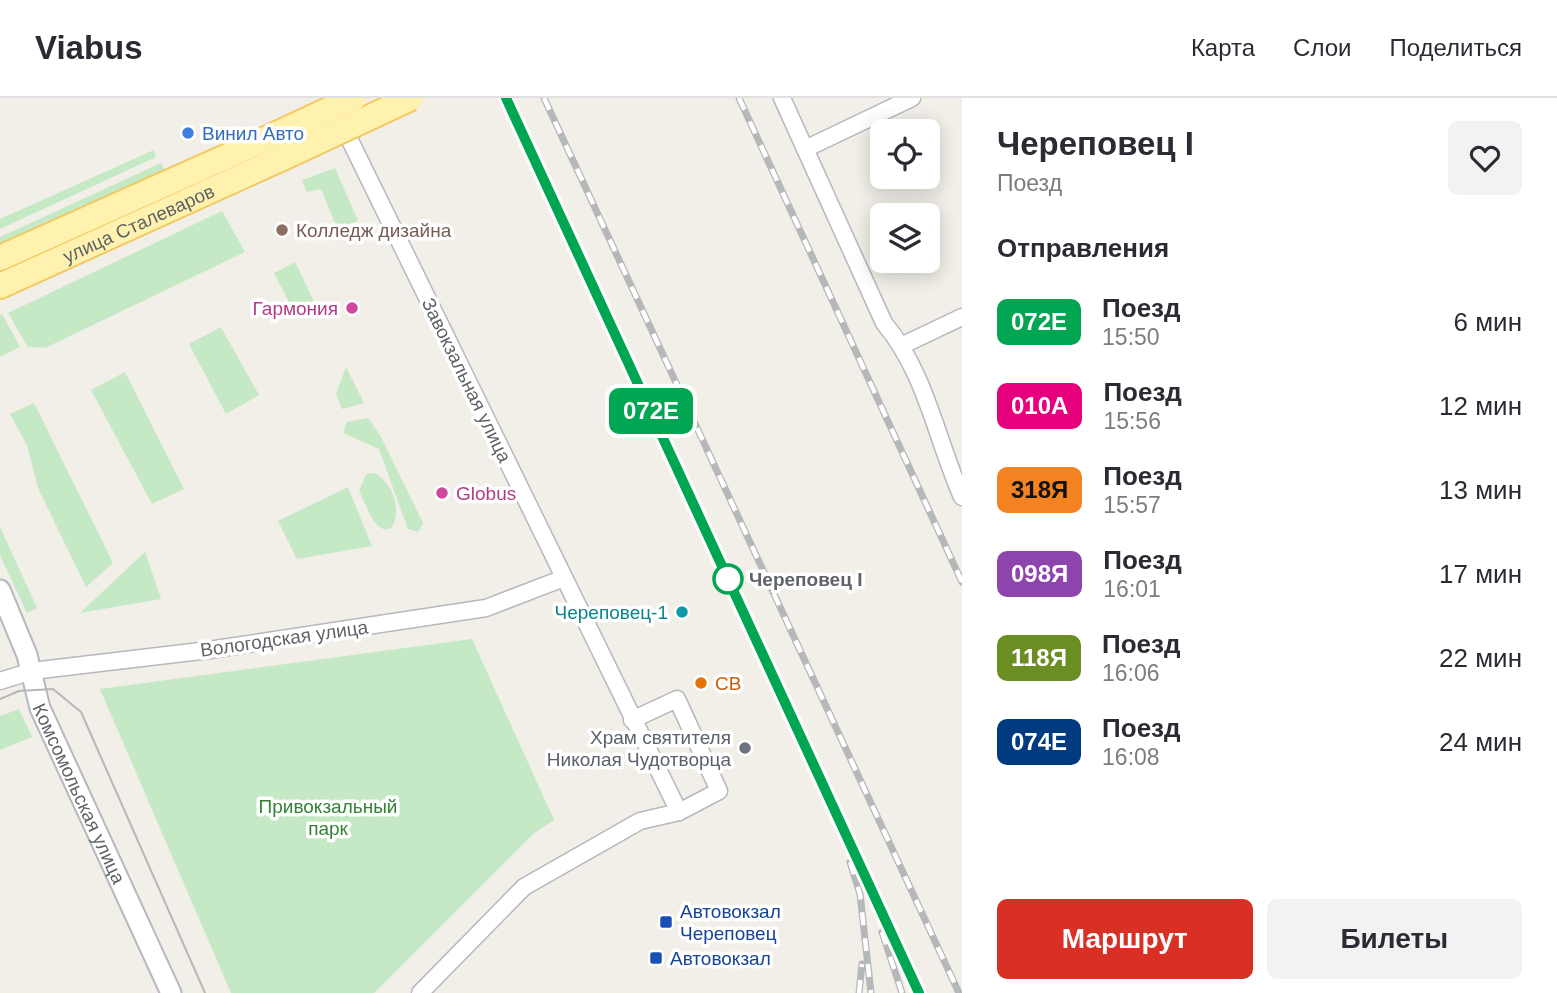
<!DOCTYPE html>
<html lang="ru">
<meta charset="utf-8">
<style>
:root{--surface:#fff;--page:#f2f2f3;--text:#2b2b33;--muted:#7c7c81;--line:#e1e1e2;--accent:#d93025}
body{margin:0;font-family:Helvetica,sans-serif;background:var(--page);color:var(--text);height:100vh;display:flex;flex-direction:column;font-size:26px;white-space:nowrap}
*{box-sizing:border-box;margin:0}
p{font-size:23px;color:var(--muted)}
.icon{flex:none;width:38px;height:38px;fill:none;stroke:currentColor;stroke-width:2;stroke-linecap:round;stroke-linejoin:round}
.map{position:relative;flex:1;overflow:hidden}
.panel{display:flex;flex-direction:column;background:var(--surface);width:595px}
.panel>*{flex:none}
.badge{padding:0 14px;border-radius:10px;font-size:24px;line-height:46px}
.fabs{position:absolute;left:870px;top:21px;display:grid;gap:14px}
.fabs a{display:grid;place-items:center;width:70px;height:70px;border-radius:10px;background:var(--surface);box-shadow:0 4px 18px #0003;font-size:35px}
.map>.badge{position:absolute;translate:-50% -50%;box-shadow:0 0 0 4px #fff}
h2{padding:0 35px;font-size:26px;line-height:63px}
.round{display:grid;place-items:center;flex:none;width:74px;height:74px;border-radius:10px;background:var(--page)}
.headline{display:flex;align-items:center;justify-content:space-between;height:119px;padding:0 35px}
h1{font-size:33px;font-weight:700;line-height:52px}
.cta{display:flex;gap:14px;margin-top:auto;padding:14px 35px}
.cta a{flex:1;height:80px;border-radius:10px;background:var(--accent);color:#fff;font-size:28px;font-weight:700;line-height:80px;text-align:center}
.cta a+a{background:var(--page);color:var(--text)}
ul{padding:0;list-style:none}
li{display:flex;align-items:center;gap:21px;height:84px;padding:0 35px}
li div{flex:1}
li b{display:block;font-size:26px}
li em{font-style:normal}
li .badge{min-width:77px;font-weight:700;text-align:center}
header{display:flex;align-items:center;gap:42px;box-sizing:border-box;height:98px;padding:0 35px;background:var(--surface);border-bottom:2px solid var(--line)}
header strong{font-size:33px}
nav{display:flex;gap:38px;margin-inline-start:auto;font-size:24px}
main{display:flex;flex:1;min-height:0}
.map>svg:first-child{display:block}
.green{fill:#c5e8c5}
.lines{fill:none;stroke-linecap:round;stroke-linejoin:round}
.minor-casing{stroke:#b5b8bc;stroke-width:19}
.tertiary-casing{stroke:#b5b8bc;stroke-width:23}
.primary-casing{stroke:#f2c960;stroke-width:28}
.minor{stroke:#fff;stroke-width:16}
.tertiary{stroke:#fff;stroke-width:19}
.primary{stroke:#fff2af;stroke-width:24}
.tram{stroke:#b6b7b8;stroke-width:2}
.rail-casing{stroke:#b6b7b8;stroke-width:7}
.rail{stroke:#fff;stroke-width:4.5;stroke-dasharray:13;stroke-linecap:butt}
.primary-bridge-casing{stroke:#f2c960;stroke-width:28;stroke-linecap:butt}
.primary-bridge{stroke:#fff2af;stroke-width:24}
.line-casing{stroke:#fff;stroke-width:16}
.line{stroke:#00a651;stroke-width:10}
.shop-dot{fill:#3f7fe0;stroke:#fff;stroke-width:2.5}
.education-dot{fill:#8d6e63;stroke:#fff;stroke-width:2.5}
.hotel-dot{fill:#d1479c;stroke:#fff;stroke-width:2.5}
.stop-dot{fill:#fff;stroke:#00a651;stroke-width:3.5}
.culture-dot{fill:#0f9aa8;stroke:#fff;stroke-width:2.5}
.food-dot{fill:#e8710a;stroke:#fff;stroke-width:2.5}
.worship-dot{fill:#6b7280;stroke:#fff;stroke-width:2.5}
.transit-dot{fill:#1a4fb4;stroke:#fff;stroke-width:2.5}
.labels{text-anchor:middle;stroke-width:7;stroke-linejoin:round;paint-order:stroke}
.shop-label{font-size:19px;fill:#366cbe;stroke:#fff;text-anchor:start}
.street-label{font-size:19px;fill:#5f6368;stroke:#fff}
.education-label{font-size:19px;fill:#785e54;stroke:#fff;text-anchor:start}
.hotel-label{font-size:19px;fill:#b23c85;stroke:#fff;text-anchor:end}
.stop-label{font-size:19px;font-weight:bold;fill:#5f6368;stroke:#fff;text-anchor:start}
.culture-label{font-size:19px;fill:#0d838f;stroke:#fff;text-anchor:end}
.food-label{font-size:19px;fill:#c56008;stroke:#fff;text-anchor:start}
.worship-label{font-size:19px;fill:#5b616d;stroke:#fff;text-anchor:end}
.park-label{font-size:19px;fill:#348238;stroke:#fff}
.transit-label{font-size:19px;fill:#164399;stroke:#fff;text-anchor:start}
</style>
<header>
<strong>Viabus</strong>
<nav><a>Карта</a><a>Слои</a><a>Поделиться</a></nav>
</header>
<main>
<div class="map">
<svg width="962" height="895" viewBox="0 0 962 895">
<rect width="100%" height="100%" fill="#f1efe8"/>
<!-- green -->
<g class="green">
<path d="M154,52L156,59L0,131V121Z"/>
<path d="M161,65L167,75L0,153V139Z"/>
<path d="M335,70L358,123L337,130L321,91L307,94L302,82Z"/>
<path d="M222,113L245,154L45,250L28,249L8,215Z"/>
<path d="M295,164L319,214L291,208L274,175Z"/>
<path d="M2,216L20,249L0,259V217Z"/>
<path d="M221,229L259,297L226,316L189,246Z"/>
<path d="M346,269L364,305L342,311L336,296Z"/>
<path d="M125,274L184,391L152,406L91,292Z"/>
<path d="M34,305L113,465L86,489L38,390L27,347L10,316Z"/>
<path d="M368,320L380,337L423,425L418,434L408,431L379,351L343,335L347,324Z"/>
<path d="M375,375C409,395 397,453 374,423C368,414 364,402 359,393L366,376Z"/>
<path d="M348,389L372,448L297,461L278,423Z"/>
<path d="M0,429L37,510L27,515L0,457Z"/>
<path d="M145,454L161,501L80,515Z"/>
<path d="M472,541L554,722L533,736L374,895H231L100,591Z"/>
<path d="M19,611L32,639L0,652V618Z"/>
</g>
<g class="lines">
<!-- minor casing -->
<g class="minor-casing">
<g id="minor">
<path d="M782,0L884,225C926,275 936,340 962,399"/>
<path d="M341,24L679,714"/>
<path d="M805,51L912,0"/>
<path d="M903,247L962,219"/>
<path d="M0,583L32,573L209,552L486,510L564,480"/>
<path d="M420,895L524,789L640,723L679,714L719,693L677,601L632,622"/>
</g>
</g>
<!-- tertiary casing -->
<g class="tertiary-casing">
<g id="tertiary">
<path id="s1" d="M0,492L27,557L40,610L171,895"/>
</g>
</g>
<!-- primary casing -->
<g class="primary-casing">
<g id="primary">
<path d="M0,160L268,40"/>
<path id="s2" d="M0,188L278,62"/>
</g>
</g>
<!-- minor -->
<use href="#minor" class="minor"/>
<!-- tertiary -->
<use href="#tertiary" class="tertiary"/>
<!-- primary -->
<use href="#primary" class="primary"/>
<!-- tram -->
<path class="tram" d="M0,601L19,593L53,591L81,614L205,895"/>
<!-- rail casing -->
<g class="rail-casing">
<g id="rail">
<path d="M506,0L919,895"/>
<path d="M544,0L959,895"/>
<path d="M739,0L962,484"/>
<path d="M850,764L860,796L871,895"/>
<path d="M882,834L902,895"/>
<path d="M859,895L862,866"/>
</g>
</g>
<!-- rail -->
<use href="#rail" class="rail"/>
<!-- primary-bridge casing -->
<g class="primary-bridge-casing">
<g id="primary-bridge">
<path d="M268,40L354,0"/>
<path d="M278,62L411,0"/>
</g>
</g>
<!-- primary-bridge -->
<use href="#primary-bridge" class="primary-bridge"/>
</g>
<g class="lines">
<!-- line casing -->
<g class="line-casing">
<path id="line" d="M506,0L919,895"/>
</g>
<!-- line -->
<use href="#line" class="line"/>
</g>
<!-- markers -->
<circle class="shop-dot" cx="188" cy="35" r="7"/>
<circle class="education-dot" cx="282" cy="132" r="7"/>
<g class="hotel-dot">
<circle cx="352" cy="210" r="7"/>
<circle cx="442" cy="395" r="7"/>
</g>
<circle class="stop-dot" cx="728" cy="481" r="14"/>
<circle class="culture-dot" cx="682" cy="514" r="7"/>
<circle class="food-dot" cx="701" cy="585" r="7"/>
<circle class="worship-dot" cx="745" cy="650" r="7"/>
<g class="transit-dot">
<rect x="659" y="817" width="14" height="14" rx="3.5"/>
<rect x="649" y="853" width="14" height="14" rx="3.5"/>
</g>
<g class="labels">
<!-- shop labels -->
<g class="shop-label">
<text x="202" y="42">Винил Авто</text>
</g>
<!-- street labels -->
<g class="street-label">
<text dy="7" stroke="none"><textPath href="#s2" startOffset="152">улица Сталеваров</textPath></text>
<text transform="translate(467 282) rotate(64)" y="7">Завокзальная улица</text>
<text transform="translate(284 540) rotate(-8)" y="7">Вологодская улица</text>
<text dy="7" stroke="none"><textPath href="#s1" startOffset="219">Комсомольская улица</textPath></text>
</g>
<!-- education labels -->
<g class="education-label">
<text x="296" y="139">Колледж дизайна</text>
</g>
<!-- hotel labels -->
<g class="hotel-label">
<text x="338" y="217">Гармония</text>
<text x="456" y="402" text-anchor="start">Globus</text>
</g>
<!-- stop labels -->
<g class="stop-label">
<text x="749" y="488">Череповец I</text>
</g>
<!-- culture labels -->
<g class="culture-label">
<text x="668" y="521">Череповец-1</text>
</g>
<!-- food labels -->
<g class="food-label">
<text x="715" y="592">СВ</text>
</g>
<!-- worship labels -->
<g class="worship-label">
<text x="731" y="646">Храм святителя<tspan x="731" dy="22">Николая Чудотворца</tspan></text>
</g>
<!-- park labels -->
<g class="park-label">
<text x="328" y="715">Привокзальный<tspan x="328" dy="22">парк</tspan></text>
</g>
<!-- transit labels -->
<g class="transit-label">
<text x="680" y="820">Автовокзал<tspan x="680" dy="22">Череповец</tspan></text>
<text x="670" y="867">Автовокзал</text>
</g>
</g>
</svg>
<div class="fabs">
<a><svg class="icon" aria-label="locate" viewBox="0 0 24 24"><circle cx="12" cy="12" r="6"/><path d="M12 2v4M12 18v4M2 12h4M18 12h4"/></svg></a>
<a><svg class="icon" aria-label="layers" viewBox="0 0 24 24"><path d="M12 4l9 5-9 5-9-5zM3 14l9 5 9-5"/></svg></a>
</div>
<b class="badge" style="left:651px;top:313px;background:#00a651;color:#fff">072Е</b>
</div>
<section class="panel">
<div class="headline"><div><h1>Череповец I</h1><p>Поезд</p></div><a class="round"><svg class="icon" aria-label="heart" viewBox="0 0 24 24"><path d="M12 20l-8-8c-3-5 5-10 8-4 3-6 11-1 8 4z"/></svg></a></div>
<h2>Отправления</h2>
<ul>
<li><span class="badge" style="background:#00a651;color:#fff">072Е</span><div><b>Поезд</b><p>15:50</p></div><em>6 мин</em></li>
<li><span class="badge" style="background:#e6007e;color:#fff">010А</span><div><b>Поезд</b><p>15:56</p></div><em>12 мин</em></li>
<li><span class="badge" style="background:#f58220;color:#111">318Я</span><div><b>Поезд</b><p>15:57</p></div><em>13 мин</em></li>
<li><span class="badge" style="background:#8e44ad;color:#fff">098Я</span><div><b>Поезд</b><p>16:01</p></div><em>17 мин</em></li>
<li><span class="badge" style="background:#6b8e23;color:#fff">118Я</span><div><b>Поезд</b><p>16:06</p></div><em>22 мин</em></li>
<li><span class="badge" style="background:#003b80;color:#fff">074Е</span><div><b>Поезд</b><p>16:08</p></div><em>24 мин</em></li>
</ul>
<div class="cta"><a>Маршрут</a><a>Билеты</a></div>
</section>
</main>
